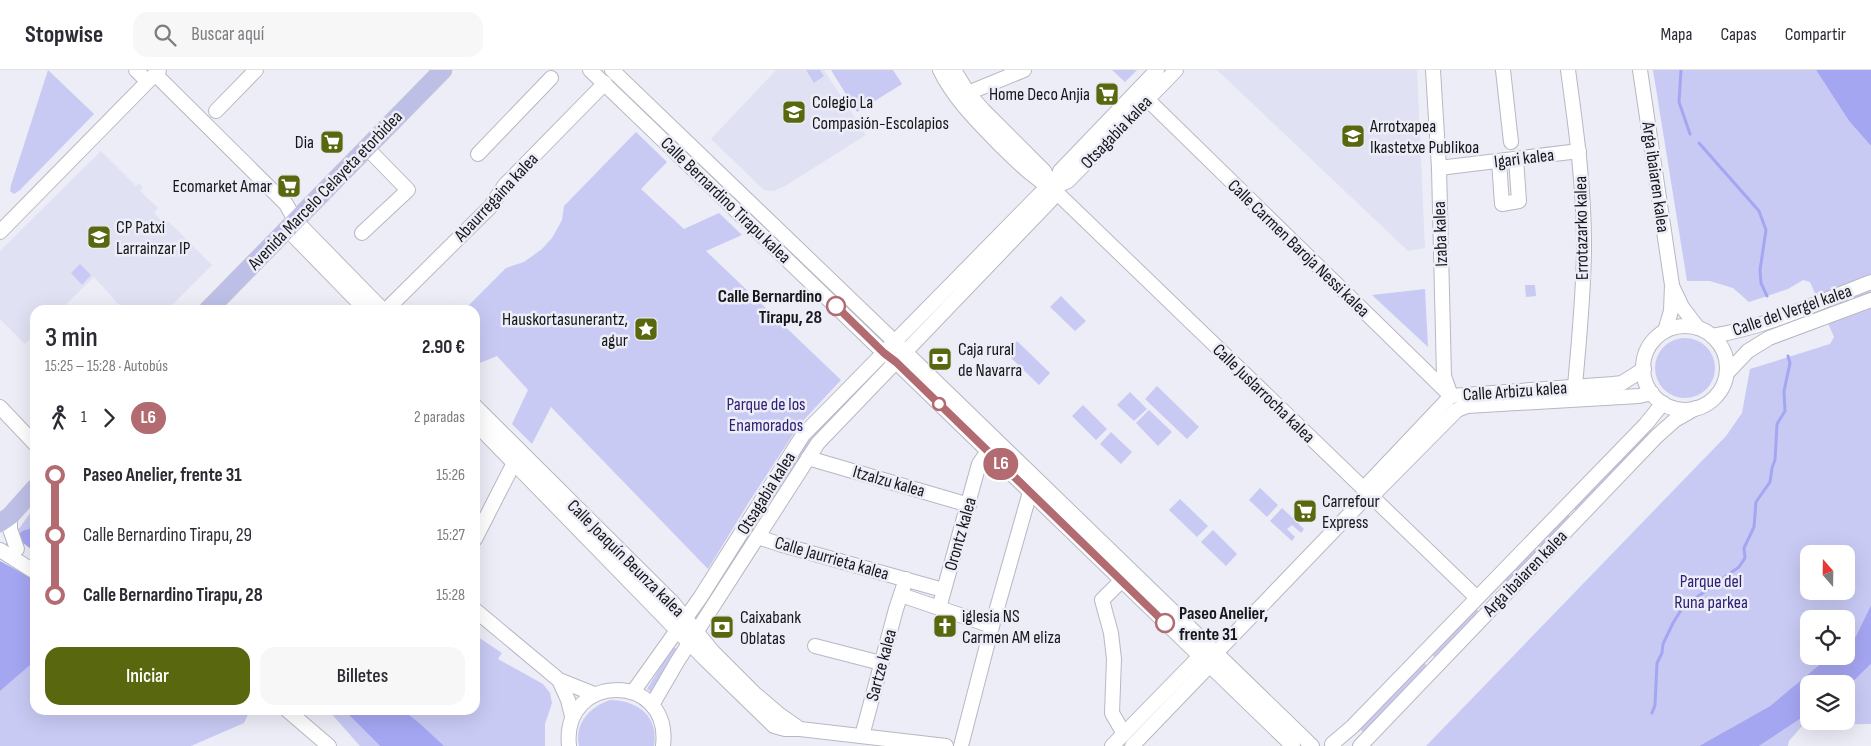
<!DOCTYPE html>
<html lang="es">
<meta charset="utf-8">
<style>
:root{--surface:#fff;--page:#f7f7f7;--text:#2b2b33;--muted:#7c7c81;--line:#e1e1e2;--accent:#59670f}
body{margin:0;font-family:"Sofia Sans Condensed",sans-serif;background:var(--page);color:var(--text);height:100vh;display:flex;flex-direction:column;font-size:19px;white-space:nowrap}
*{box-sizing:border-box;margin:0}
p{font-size:16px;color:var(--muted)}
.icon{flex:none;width:28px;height:28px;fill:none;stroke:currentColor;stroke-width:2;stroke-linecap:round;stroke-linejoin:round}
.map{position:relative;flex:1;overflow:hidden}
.panel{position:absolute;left:30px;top:235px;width:450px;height:410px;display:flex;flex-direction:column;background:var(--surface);border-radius:15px;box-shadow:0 5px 20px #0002}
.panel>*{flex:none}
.badge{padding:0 10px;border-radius:16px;font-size:18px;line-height:32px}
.needle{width:32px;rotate:340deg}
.tools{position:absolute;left:1800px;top:475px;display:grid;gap:10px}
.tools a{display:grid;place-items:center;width:55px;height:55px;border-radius:10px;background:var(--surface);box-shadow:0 5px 20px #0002;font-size:25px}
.map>.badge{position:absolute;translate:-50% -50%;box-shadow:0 0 0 2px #fff}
.legs{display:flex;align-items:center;gap:8px;height:55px;padding:0 15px;font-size:16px}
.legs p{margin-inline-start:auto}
.summary{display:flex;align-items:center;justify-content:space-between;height:85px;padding:0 15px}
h1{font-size:28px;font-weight:600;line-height:38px}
.action{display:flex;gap:10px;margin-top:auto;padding:10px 15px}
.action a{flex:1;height:58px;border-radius:15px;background:var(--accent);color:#fff;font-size:20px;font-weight:600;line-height:58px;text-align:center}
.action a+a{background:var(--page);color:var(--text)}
ul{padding:0 15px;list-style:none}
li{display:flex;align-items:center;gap:18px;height:60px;font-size:19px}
li i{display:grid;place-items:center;width:8px;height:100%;margin:0 6px;background:currentColor}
li i::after{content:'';width:12px;height:12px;margin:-6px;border:4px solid;border-radius:50%;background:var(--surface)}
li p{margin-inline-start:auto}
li:first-child i{background:linear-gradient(#0000 50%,currentColor 0)}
li:last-child i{background:linear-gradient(currentColor 50%,#0000 0)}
header{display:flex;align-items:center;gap:30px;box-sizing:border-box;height:70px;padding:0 25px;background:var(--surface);border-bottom:1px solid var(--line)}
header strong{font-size:24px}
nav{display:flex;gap:28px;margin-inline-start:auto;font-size:18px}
.search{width:350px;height:45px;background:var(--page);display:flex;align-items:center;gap:12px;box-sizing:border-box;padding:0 18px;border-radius:15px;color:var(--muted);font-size:19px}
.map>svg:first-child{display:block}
.built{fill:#e0e2f3}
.green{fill:#c8caf4;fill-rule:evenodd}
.water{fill:#a5a6f2}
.pier{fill:#ecedf7}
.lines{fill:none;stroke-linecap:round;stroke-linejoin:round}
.stream{stroke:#a5a6f2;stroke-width:3}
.minor-casing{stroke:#b7b8c2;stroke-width:16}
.major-casing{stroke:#cccccd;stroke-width:19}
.minor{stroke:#fff;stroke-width:14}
.major{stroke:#bebfe7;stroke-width:18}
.line-1-casing{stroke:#fff;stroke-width:11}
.line-1{stroke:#b26b70;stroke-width:8}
.stop-1-dot{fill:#fff;stroke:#b26b70;stroke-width:2.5}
.labels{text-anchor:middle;stroke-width:5;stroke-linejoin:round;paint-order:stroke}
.poi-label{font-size:18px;fill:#17171b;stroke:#ecedf7;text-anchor:start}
.street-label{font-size:18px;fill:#17171b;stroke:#ecedf7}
.stop-label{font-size:18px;font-weight:bold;fill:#17171b;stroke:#ecedf7;text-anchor:end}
.park-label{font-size:18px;fill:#2e2076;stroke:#ecedf7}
</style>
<header>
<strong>Stopwise</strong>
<div class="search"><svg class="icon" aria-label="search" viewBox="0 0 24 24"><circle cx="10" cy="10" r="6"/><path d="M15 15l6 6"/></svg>Buscar aquí</div>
<nav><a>Mapa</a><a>Capas</a><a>Compartir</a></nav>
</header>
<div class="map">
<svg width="1871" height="676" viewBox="0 0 1871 676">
<rect width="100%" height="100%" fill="#ecedf7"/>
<!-- built -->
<g class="built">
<path d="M776,0H824L866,65L785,116L774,121L764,120L711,69Z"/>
<path d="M1217,0H1417L1425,178L1408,181Z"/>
<path d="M101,81L136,116L139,113L143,118L140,121L158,138L154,143L161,150L169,152L212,195L167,240H124L94,207L60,240H35V264L25,274L0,249V181Z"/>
</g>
<!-- green -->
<g class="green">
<path d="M48,0L94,44L20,120L14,124L10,121L11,115Z"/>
<path d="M806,0H820L824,6L814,13Z"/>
<path d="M831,0H893L902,14L857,42Z"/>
<path d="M1112,0H1137L1125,12Z"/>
<path d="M1653,0H1816L1849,51L1871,76V535L1856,566L1846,573V549H1809V586H1830L1770,636L1699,676H1426L1726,366L1742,343L1750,299L1830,274L1834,267L1810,212L1803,210L1788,219L1749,232L1733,218L1710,211H1687ZM1809,484H1846V521H1809Z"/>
<path d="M636,62L667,92L641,119L684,159L719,143L742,165L706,181L841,310L800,354L749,432L708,499L551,337L532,374L512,354L528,320L497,286L475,295V240H464L506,198L524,192L542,179L552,168L562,150L564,136Z"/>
<path d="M80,194L91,205L82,215L71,203Z"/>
<path d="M1525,215H1535L1536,226L1526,227Z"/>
<path d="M1425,219L1428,277L1372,225Z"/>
<path d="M1061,226L1086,251L1075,261L1050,237Z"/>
<circle cx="1685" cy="298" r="30"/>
<path d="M1017,271L1050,303L1039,315L1006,283Z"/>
<path d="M879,294L883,298L812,369L701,542L697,540L809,366Z"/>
<path d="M1157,316L1199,357L1187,369L1145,329Z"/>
<path d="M1130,322L1147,339L1134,351L1117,335Z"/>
<path d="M1083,335L1107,359L1096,370L1072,346Z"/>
<path d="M1149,340L1172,362L1158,376L1136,353Z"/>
<path d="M1111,362L1132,382L1121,394L1100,374Z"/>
<path d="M1646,362L1650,366L1577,442L1573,438Z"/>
<path d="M534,400L673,542L670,546L530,404Z"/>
<path d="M1260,418L1278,435L1267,447L1249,430Z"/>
<path d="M1180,429L1208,456L1197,467L1169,440Z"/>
<path d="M35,436V457L22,461L0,486V480L21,456Z"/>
<path d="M1282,438L1304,459L1301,463L1292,455L1287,459L1295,467L1292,471L1270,451Z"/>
<path d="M1567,443L1571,448L1503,518L1499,514Z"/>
<path d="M1213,460L1237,484L1226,496L1201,472Z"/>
<path d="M1475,538L1479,542L1436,588L1431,584Z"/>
<path d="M475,565L502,583L498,589L543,614L550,623L552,633L545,654V676H442L401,640H475Z"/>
<path d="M673,577L677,579L651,622L647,619Z"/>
<path d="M35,591V640H250L244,653L191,676H0V621Z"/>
<path d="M1423,592L1427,596L1364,663L1360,659Z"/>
<path d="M1871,594V654L1803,655L1789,671L1788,676H1759L1809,643V651H1846V618Z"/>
<path d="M610,630C637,630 659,646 654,676H579C574,653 590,637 610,630Z"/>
<path d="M328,640H344L380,676H360Z"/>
</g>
<!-- water -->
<g class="water">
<path d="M1816,0H1871V76L1849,51Z"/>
<path d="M35,457V591L0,621V486L22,461Z"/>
<path d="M1871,535V594L1846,618V614H1809V643L1759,676H1699L1770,636L1830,586H1846V573L1856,566Z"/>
<path d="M344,640H402L418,652L444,676H380Z"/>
</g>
<!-- pier -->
<path class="pier" d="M18,462L23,473L35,482V510L0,491V483Z"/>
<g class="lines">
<!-- stream -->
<g class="stream">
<path d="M1681,0L1679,32L1690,64"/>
<path d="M1699,73L1759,141L1766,160L1760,200L1761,213L1767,226"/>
<path d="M1652,643L1655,635L1657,593L1662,583L1663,574L1673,553L1683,537L1739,497L1745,488L1744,478L1754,457L1756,432L1770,412L1772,398L1775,390L1777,354L1785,341L1784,321L1790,293L1788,286"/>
</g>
<!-- minor casing -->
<g class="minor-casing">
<g id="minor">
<path d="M136,0L147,11"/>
<path d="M590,0L884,283L896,292L1293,676"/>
<path d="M612,0L895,272L1312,676"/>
<path d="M940,0C954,29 978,52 1000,75C1018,92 1032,107 1053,119L1476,527"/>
<path d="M954,0L968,23L983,40L1044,101L1053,119"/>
<path d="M1433,0L1439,98L1444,306L1450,323"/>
<path d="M1503,0L1511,72"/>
<path d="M1568,0C1576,58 1584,116 1584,175C1584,222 1579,269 1575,316"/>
<path d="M1640,0L1672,215L1671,241L1665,261"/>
<path d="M155,4L286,134L295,150L383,240"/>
<path d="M968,23L1024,0"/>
<path d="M1148,30L1451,326"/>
<path d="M216,41L256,0"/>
<path d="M478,84L551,8"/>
<path d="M1499,91L1502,134L1519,131L1516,89"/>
<path d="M1439,98L1579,81"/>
<path d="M287,159L366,240"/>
<path d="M0,162L159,0"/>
<path d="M362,163L408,120L366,77"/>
<path d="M1673,218L1682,237L1698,258"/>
<path d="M386,240L491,136L505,115L605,13"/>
<circle cx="1685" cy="298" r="42"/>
<path d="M1712,266C1767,257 1819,232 1871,212"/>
<path d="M1727,303L1748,281L1769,268L1871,230"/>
<path d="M475,336L673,533L713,582L754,623L780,645L800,659"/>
<path d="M0,337L35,374"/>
<path d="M475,353L704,588L774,656L785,659H800L946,676"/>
<path d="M808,388L969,435"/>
<path d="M1363,419L1451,326L1613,314L1622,313L1644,299"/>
<path d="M1371,427L1457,340L1467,336L1639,326L1652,323"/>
<path d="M10,446V459L17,479"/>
<path d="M758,467L779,474L943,520"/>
<path d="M475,469L518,385"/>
<path d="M0,480L35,502"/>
<path d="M1122,510L1102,530L1111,563L1114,589L1112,643L1124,664"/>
<path d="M901,525L992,556"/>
<path d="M939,538L979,394L988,381"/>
<path d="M475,540L559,610L594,624"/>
<path d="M815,576L881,593"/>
<path d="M1216,583L1369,424"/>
<path d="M559,610L568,630L572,646"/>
<path d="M633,622L700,528L803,365L1037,127L1041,123L1068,111L1176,0"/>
<path d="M652,635L677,592L818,373L1051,130L1060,101L1157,0"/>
<path d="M287,640L329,676"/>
<path d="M862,666L896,539L906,509"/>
<path d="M1332,674L1352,657L1646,354L1663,333"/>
<path d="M569,676C561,602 672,601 663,676"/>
<path d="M961,676L992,556L1030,422"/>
<path d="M1112,676L1200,586"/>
<path d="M1132,676L1210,595"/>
<path d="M1360,676L1657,366L1675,350L1696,338"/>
</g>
</g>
<!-- major casing -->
<g class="major-casing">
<g id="major">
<path d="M208,240L443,0"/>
<path d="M0,453L10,446L35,418"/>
</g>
</g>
<!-- minor -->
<use href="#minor" class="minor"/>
<!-- major -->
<use href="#major" class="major"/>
</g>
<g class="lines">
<!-- line-1 casing -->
<g class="line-1-casing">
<path id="line-1" d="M836,236L884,283L896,292L1165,553"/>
</g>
<!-- line-1 -->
<use href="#line-1" class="line-1"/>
</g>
<!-- icons -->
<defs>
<g id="supermarket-square" transform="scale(1.25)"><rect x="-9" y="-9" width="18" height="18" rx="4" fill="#59670f" stroke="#ecedf7"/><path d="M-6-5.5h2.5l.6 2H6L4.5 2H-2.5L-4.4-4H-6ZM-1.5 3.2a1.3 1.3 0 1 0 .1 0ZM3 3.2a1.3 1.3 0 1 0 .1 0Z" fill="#fff"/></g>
<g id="school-square" transform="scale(1.25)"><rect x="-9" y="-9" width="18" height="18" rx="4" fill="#59670f" stroke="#ecedf7"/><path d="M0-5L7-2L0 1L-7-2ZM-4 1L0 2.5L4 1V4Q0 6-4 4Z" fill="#fff"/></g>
<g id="sight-square" transform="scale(1.25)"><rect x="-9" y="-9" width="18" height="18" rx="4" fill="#59670f" stroke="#ecedf7"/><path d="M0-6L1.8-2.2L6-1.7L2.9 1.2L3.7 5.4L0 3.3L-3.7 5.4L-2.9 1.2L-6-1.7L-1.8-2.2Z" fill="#fff"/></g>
<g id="bank-square" transform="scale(1.25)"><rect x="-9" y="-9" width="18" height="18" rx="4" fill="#59670f" stroke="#ecedf7"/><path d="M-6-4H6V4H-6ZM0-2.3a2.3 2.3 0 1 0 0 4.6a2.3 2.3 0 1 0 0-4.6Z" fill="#fff"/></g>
<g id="church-square" transform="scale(1.25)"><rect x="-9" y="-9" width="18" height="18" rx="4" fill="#59670f" stroke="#ecedf7"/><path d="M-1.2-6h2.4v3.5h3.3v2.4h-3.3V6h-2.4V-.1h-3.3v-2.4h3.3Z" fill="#fff"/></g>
</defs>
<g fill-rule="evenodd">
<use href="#supermarket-square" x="1107" y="24"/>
<use href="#school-square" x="794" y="42"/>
<use href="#school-square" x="1353" y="66"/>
<use href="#supermarket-square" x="332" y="72"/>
<use href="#supermarket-square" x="289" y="116"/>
<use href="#school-square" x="99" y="167"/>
<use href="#sight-square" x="646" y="259"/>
<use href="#bank-square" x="940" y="289"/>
<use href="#supermarket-square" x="1305" y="441"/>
<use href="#church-square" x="945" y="556"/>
<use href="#bank-square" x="722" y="557"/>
</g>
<!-- markers -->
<g class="stop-1-dot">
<circle cx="836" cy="236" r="9"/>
<circle cx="939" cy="334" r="6"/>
<circle cx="1165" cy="553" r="9"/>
</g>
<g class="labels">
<!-- poi labels -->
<g class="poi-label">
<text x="1090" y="30" text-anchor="end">Home Deco Anjia</text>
<text x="812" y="38">Colegio La<tspan x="812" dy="21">Compasión-Escolapios</tspan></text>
<text x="1370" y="62">Arrotxapea<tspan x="1370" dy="21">Ikastetxe Publikoa</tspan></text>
<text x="314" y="78" text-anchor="end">Dia</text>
<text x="272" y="122" text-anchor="end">Ecomarket Amar</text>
<text x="116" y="163">CP Patxi<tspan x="116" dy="21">Larrainzar IP</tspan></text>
<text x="628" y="255" text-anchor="end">Hauskortasunerantz,<tspan x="628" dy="21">agur</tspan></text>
<text x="958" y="285">Caja rural<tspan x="958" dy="21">de Navarra</tspan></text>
<text x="1322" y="437">Carrefour<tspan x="1322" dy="21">Express</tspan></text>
<text x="962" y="552">iglesia NS<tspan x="962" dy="21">Carmen AM eliza</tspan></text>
<text x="740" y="553">Caixabank<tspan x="740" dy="21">Oblatas</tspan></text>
</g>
<!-- street labels -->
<g class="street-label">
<text transform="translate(1116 62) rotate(-46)" y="6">Otsagabia kalea</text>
<text transform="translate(1524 88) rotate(-7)" y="6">Igari kalea</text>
<text transform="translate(1656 107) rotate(82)" y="6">Arga ibaiaren kalea</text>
<text transform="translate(325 120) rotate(-46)" y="6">Avenida Marcelo Celayeta etorbidea</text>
<text transform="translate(496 127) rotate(-47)" y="6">Abaurregaina kalea</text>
<text transform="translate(726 130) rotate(44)" y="6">Calle Bernardino Tirapu kalea</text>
<text transform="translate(1581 158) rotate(-91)" y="6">Errotazarko kalea</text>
<text transform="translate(1440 164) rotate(-92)" y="6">Izaba kalea</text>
<text transform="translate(1299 178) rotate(44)" y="6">Calle Carmen Baroja Nessi kalea</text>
<text transform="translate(1792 240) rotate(-19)" y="6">Calle del Vergel kalea</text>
<text transform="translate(1515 321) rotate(-4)" y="6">Calle Arbizu kalea</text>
<text transform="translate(1264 323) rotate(44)" y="6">Calle Juslarrocha kalea</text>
<text transform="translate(889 411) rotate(16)" y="6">Itzalzu kalea</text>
<text transform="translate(766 423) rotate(-58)" y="6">Otsagabia kalea</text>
<text transform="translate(960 464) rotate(-74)" y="6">Orontz kalea</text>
<text transform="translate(626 488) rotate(45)" y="6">Calle Joaquín Beunza kalea</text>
<text transform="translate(832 488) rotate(16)" y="6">Calle Jaurrieta kalea</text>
<text transform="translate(1525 503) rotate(-46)" y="6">Arga ibaiaren kalea</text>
<text transform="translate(881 595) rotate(-75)" y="6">Sartze kalea</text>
</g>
<!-- stop labels -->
<g class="stop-label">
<text x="822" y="232">Calle Bernardino<tspan x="822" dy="21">Tirapu, 28</tspan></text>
<text x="1179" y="549" text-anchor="start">Paseo Anelier,<tspan x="1179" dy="21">frente 31</tspan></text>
</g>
<!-- park labels -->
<g class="park-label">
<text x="766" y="340">Parque de los<tspan x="766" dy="21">Enamorados</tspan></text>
<text x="1711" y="517">Parque del<tspan x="1711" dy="21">Runa parkea</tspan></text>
</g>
</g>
</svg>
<div class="tools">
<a><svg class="needle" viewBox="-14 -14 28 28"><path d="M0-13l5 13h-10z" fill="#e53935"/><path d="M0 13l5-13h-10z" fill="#7c7c81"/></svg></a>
<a><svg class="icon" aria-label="locate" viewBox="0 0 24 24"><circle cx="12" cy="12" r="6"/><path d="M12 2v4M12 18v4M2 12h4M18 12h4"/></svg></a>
<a><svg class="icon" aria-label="layers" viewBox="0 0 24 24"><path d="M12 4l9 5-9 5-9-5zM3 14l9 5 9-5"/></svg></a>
</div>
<b class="badge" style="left:1001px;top:394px;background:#b26b70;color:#fff">L6</b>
<section class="panel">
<div class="summary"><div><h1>3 min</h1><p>15:25 – 15:28 · Autobús</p></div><b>2.90 €</b></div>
<div class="legs"><svg class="icon" aria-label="walk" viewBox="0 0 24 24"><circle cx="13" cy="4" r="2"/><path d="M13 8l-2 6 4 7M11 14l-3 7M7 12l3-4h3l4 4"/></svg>1<svg class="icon" aria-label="forward" viewBox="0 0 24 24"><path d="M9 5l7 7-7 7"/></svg><b class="badge" style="background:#b26b70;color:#fff">L6</b><p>2 paradas</p></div>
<ul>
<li><i style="color:#b26b70"></i><b>Paseo Anelier, frente 31</b><p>15:26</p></li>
<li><i style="color:#b26b70"></i><span>Calle Bernardino Tirapu, 29</span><p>15:27</p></li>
<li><i style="color:#b26b70"></i><b>Calle Bernardino Tirapu, 28</b><p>15:28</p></li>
</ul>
<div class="action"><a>Iniciar</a><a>Billetes</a></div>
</section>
</div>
